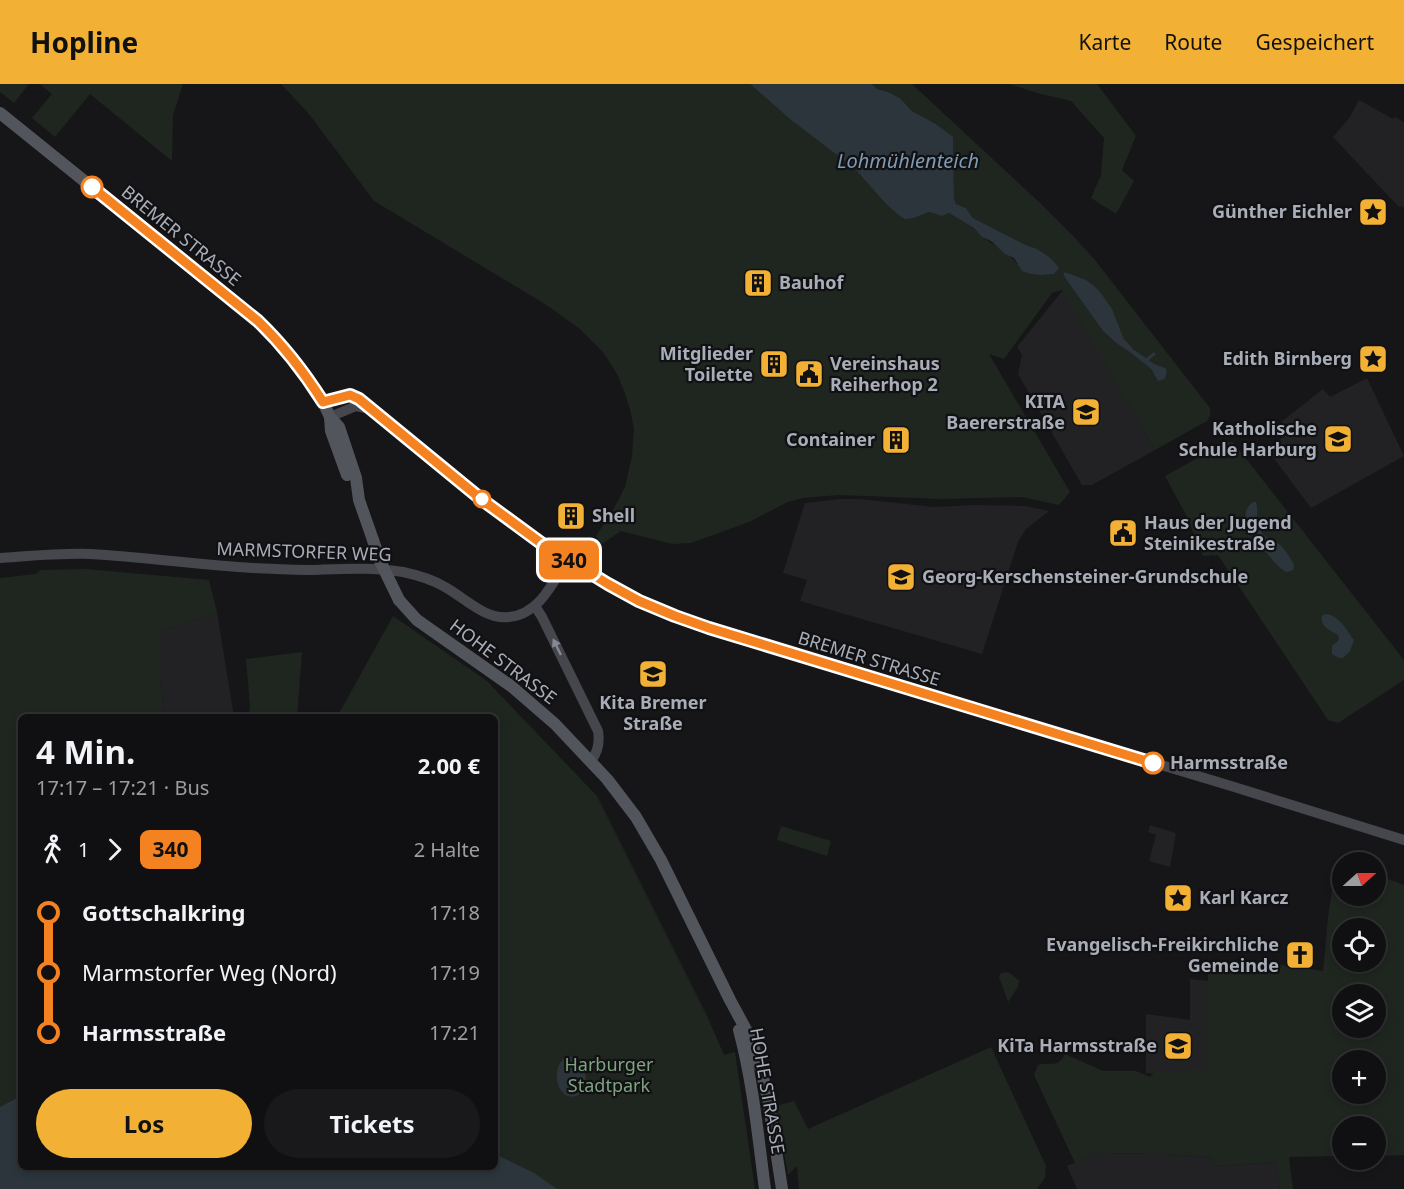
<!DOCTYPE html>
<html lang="de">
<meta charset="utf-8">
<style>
:root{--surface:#101012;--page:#19191b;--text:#f1f3f6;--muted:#9c9d9f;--line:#303032;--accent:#f2b134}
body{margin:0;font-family:"Noto Sans",sans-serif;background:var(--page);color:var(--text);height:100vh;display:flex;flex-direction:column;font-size:22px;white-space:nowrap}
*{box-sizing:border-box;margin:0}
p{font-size:20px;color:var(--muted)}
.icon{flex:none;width:33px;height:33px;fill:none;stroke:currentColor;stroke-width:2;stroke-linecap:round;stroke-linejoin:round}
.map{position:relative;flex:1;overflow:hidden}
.sheet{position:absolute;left:18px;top:630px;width:480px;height:456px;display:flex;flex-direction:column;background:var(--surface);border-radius:9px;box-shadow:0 3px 9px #0003,0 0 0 2px var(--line)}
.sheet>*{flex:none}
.badge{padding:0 12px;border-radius:9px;font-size:21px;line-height:39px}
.needle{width:39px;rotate:69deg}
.fabs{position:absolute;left:1332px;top:768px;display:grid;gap:12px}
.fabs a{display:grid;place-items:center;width:54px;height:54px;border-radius:50%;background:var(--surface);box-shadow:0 3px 9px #0003,0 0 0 2px var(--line);font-size:30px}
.map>.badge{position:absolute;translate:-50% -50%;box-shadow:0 0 0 3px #fff}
.legs{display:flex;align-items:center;gap:9px;height:66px;padding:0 18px;font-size:20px}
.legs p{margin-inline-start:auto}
.overview{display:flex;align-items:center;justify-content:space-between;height:102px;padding:0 18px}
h1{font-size:33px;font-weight:700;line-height:45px}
.primary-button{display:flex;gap:12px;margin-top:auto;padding:12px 18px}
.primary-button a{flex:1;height:69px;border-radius:36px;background:var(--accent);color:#111;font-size:24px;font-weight:700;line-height:69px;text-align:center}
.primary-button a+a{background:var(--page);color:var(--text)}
ul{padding:0 18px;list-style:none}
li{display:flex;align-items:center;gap:21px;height:60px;font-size:22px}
li i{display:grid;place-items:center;width:9px;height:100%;margin:0 8px;background:currentColor}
li i::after{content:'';width:15px;height:15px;margin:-8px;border:4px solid;border-radius:50%;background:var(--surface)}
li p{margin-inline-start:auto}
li:first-child i{background:linear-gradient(#0000 50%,currentColor 0)}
li:last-child i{background:linear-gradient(currentColor 50%,#0000 0)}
header{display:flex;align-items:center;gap:36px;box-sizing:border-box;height:84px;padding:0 30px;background:var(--accent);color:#111}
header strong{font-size:28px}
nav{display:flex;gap:33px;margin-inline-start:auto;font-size:21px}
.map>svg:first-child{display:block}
.built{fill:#222225}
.green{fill:#1e261f;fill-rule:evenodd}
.water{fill:#2c353c}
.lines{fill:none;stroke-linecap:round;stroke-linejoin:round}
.stream{stroke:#2c353c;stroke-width:3}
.secondary{stroke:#45474d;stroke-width:10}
.primary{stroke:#53555c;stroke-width:12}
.primary-bridge{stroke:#53555c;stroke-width:12}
.oneway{fill:#858993}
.line-1-casing{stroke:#fff;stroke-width:14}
.line-1{stroke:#f58220;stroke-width:9}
.stop-1-dot{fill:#fff;stroke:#f58220;stroke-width:3}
.labels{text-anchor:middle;stroke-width:4.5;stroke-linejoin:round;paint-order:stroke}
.poi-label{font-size:18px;font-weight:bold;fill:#a8adb8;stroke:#111113;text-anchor:end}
.street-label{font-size:18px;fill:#a8adb8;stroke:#111113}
.stop-label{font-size:18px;font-weight:bold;fill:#a8adb8;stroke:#111113;text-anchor:start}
.park-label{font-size:18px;fill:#7fa381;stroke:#111113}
.water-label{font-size:20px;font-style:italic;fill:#7f9bb3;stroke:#111113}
</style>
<header>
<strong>Hopline</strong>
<nav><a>Karte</a><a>Route</a><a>Gespeichert</a></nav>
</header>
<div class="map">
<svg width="1404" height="1105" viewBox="0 0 1404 1105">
<rect width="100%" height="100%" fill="#161618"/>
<!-- built -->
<g class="built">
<path d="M1359,16L1393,35L1395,33L1404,38V124L1402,122L1399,123L1333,53L1350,33Z"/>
<path d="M1063,206L1155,366L1092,401H1082L1018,290L1022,271L1017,263Z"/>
<path d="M1367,294L1404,372L1311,424L1267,365L1289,349L1281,338L1323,305L1330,313Z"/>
<path d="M840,415H860L934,423L975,421L1025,422L1049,427L1026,445L1018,458L982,570L800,517L807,496L783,489L805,419Z"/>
<path d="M217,528L234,633H164L160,592V547Z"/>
<path d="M1150,741L1176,749L1170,783L1149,777L1156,751L1148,748Z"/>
<path d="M1190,895L1210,897L1211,988L1189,994L1146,989V930L1190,936Z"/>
<path d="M1096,1069L1164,1070L1210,1073L1215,1082L1275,1078L1280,1105H1077L1067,1082Z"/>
</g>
<!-- green -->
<g class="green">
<path d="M0,0H29L14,19L0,8Z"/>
<path d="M40,0H183L173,31L172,77L90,10L55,53L32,34L52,10Z"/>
<path d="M281,0H750L791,36L854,84L886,120L914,134L929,128L942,132L949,129C957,134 966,138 974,144C977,147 980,151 984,154C992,160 1013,172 1017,180L1055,179C1046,172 1040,164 1028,162L973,134L966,124L956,120L954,114L952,53L936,40L912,27L900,14L888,8L877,5L872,0H912L1039,118L1076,155L1095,176L1210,324V332L1207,337L1155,366L1062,206L1052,209L1004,275L989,270L1070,408L1059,421L1022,413L942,415L839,411L803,414L788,418L749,438L691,459L672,460L621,447L602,460L596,452L613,426L625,403L632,372L634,345L630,325L624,307L617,290L603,268L580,245L545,220L374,117L309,30ZM1066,188L1071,191L1116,235L1124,255L1128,261L1154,281L1164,284L1167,289L1165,295H1157L1151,285L1127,266L1116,259L1103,247L1063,191Z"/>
<path d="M1010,0H1097L1136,52L1122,86L1134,97L1116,130L1091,114L1101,91L1104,54L1071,17L1037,9Z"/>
<path d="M1226,358H1233L1404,576V596L1338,639L1328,636L1218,471L1203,472L1186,431L1165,392Z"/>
<path d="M86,485L209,496L217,528L160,547V592L164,633H21V1083H495V633H337L393,532L487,597L597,712L707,932L724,971L735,968L755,1105H0V494L36,490L41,486Z"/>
<path d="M302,568L297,633H248L250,622L246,575Z"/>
<path d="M781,742L831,757L827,772L777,756Z"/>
<path d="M1335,786L1342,788V812H1376V791L1380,792L1381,786L1388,795L1404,801V1071L1376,1072V1042H1342V1072L1289,1073L1293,1105H1280L1275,1078L1214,1082L1210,1073L1164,1070L1096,1069L1075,1079L1034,991L1038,981C1050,977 1058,985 1065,970L1103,987H1136L1150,993L1155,988L1208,985V887L1234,886L1272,888L1275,880L1323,887L1328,833ZM1376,844V878H1342V844ZM1342,910H1376V944H1342ZM1342,976H1376V1010H1342Z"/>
<path d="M1005,888L1010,889L1019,897L1018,903L1008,918L999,893L1000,890Z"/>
<path d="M991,963L1046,1082L1045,1094L1037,1105H799L797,1082L788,1091L776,1022L794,1017L808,1045Z"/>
</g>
<!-- water -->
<g class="water">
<path d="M750,0H872L877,5L888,8L900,14L912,27L936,40L953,53L954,114L956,120L966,124L973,134L1028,162C1039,164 1053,175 1059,184L1054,190L1040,191L1031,190L1022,187L1014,174L1005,170L991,157L982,153L974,144L949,129L942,132L929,128L914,134L905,135L900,132L886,120L854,84L791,36Z"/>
<path d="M1065,188L1086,196L1094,202L1100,208L1112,225L1124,255L1133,265L1154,280L1165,284L1167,288L1165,295L1158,297L1151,285L1127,266L1116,259L1103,247L1063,191Z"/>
<path d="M1253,418H1256C1259,428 1255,438 1261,447C1265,453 1269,455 1276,458C1284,463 1290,473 1294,481L1293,486C1288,488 1287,489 1283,486C1277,482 1271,474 1266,468C1256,456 1234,432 1253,418Z"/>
<path d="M1325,530C1339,531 1346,545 1354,556L1350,567L1343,574H1339L1332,570V562C1335,558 1341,558 1338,551C1330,546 1320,543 1322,532Z"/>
<path d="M568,972C572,973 574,973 577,975C587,983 591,1008 576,1012C556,1018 549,980 568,972Z"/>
<path d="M21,1012V1083H495V1070L534,1089L557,1105H0V1023Z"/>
</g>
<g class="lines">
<!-- stream -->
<path class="stream" d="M1145,277L1154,270"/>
<!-- secondary -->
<g class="secondary">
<path d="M323,318L350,311L359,315L481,415L541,459L608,499L639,517L675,532L709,545L1231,702L1404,756"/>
<path d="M330,333L356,322L370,325"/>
<path d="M0,474C30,472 60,469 91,470C145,473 199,481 253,484C273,485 293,486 312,486C342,485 372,483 403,488C417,491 432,495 445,503C465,514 485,536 509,533C540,530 553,498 568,475"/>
<path d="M535,522L542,533L598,647C600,659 598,668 591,677"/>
</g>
<!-- primary -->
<g class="primary">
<path d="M0,29L258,237L276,255L292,273L308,294L323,318L330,333L339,343L356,394L359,416L373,456"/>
<path d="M330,333L331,347L347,391"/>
<path d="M399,516L417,536L511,602L555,640L607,695L636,733L661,776L730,916L750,953L762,989L768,1015L782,1105"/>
<path d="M739,946C753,998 758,1052 765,1105"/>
</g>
<!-- primary-bridge -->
<path class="primary-bridge" d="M373,456L380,477L399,516"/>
</g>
<!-- one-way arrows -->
<defs><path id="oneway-solid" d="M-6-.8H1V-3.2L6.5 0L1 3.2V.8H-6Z" transform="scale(1.5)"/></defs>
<use class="oneway" href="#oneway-solid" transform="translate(557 563) rotate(-116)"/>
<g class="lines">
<!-- line-1 casing -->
<g class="line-1-casing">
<path id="line-1" d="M92,103L258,237C284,262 304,288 323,318L350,311L359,315L481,415L541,459L608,500L639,517L675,532L709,544L1153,679"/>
</g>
<!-- line-1 -->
<use href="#line-1" class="line-1"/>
</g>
<!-- icons -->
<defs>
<g id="sight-square" transform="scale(1.5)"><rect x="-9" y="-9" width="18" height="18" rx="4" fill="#f2b134" stroke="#111113"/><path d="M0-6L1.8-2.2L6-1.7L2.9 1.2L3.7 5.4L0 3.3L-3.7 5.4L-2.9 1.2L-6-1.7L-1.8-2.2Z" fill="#111"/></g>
<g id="building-square" transform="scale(1.5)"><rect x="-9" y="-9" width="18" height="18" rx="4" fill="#f2b134" stroke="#111113"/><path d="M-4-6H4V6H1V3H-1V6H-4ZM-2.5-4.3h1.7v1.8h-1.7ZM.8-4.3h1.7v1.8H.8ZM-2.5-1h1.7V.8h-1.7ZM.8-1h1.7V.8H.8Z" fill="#111"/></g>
<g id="civic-square" transform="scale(1.5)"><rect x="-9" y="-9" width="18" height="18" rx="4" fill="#f2b134" stroke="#111113"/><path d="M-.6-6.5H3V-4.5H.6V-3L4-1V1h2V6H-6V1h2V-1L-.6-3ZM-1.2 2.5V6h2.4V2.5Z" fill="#111"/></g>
<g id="school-square" transform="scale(1.5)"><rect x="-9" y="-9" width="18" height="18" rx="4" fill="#f2b134" stroke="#111113"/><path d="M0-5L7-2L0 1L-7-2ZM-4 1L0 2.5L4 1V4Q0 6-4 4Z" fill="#111"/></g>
<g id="church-square" transform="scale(1.5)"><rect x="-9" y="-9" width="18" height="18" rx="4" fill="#f2b134" stroke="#111113"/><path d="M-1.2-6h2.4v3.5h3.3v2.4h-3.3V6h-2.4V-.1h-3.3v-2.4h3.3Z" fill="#111"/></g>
</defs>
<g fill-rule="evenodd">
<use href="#sight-square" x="1373" y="128"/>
<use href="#building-square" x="758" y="199"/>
<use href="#sight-square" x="1373" y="275"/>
<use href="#building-square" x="774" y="280"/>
<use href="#civic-square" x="809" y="290"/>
<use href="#school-square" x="1086" y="328"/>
<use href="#school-square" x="1338" y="355"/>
<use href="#building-square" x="896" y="356"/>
<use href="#building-square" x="571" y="432"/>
<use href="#civic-square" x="1123" y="449"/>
<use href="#school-square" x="901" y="493"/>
<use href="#school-square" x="653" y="590"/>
<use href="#sight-square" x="1178" y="814"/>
<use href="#church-square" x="1300" y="871"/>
<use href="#school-square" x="1178" y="962"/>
</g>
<!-- markers -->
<g class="stop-1-dot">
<circle cx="92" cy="103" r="10"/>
<circle cx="482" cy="415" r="8"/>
<circle cx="1153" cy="679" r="10"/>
</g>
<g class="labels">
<!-- poi labels -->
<g class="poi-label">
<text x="1352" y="134">Günther Eichler</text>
<text x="779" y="205" text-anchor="start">Bauhof</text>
<text x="753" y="276">Mitglieder<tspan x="753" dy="21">Toilette</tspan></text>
<text x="1352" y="281">Edith Birnberg</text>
<text x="830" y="286" text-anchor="start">Vereinshaus<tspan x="830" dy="21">Reiherhop 2</tspan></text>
<text x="1065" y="324">KITA<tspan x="1065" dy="21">Baererstraße</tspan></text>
<text x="1317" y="351">Katholische<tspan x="1317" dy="21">Schule Harburg</tspan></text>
<text x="875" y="362">Container</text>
<text x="592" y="438" text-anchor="start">Shell</text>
<text x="1144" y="445" text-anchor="start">Haus der Jugend<tspan x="1144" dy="21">Steinikestraße</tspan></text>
<text x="922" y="499" text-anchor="start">Georg-Kerschensteiner-Grundschule</text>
<text x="653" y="625" text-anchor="middle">Kita Bremer<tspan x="653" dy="21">Straße</tspan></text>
<text x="1199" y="820" text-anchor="start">Karl Karcz</text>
<text x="1279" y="867">Evangelisch-Freikirchliche<tspan x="1279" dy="21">Gemeinde</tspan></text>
<text x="1157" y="968">KiTa Harmsstraße</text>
</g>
<!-- street labels -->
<g class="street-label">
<text transform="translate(181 152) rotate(39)" y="6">BREMER STRASSE</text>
<text transform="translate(304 468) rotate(2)" y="6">MARMSTORFER WEG</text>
<text transform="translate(869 575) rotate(17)" y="6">BREMER STRASSE</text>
<text transform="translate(503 578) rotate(37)" y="6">HOHE STRASSE</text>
<text transform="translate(767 1007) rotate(80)" y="6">HOHE STRASSE</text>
</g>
<!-- stop labels -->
<g class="stop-label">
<text x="1170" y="685">Harmsstraße</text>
</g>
<!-- park labels -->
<g class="park-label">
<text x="609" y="987">Harburger<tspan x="609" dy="21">Stadtpark</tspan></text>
</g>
<!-- water labels -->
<g class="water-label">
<text x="908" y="84">Lohmühlenteich</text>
</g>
</g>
</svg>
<div class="fabs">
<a><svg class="needle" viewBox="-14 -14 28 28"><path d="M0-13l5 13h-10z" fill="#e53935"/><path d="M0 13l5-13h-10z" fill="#9c9d9f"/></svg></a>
<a><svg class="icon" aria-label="locate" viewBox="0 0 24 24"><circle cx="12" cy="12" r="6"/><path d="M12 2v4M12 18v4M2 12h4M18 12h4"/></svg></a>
<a><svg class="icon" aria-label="layers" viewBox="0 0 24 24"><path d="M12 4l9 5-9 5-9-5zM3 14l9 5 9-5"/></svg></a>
<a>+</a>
<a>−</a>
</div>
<b class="badge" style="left:569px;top:476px;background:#f58220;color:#111">340</b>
<section class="sheet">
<div class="overview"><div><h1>4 Min.</h1><p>17:17 – 17:21 · Bus</p></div><b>2.00 €</b></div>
<div class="legs"><svg class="icon" aria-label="walk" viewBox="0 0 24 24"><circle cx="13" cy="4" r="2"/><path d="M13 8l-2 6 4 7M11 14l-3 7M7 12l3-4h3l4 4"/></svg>1<svg class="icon" aria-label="forward" viewBox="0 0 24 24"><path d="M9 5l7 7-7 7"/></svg><b class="badge" style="background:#f58220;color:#111">340</b><p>2 Halte</p></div>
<ul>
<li><i style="color:#f58220"></i><b>Gottschalkring</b><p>17:18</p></li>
<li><i style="color:#f58220"></i><span>Marmstorfer Weg (Nord)</span><p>17:19</p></li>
<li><i style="color:#f58220"></i><b>Harmsstraße</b><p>17:21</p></li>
</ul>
<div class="primary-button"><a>Los</a><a>Tickets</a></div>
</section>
</div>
